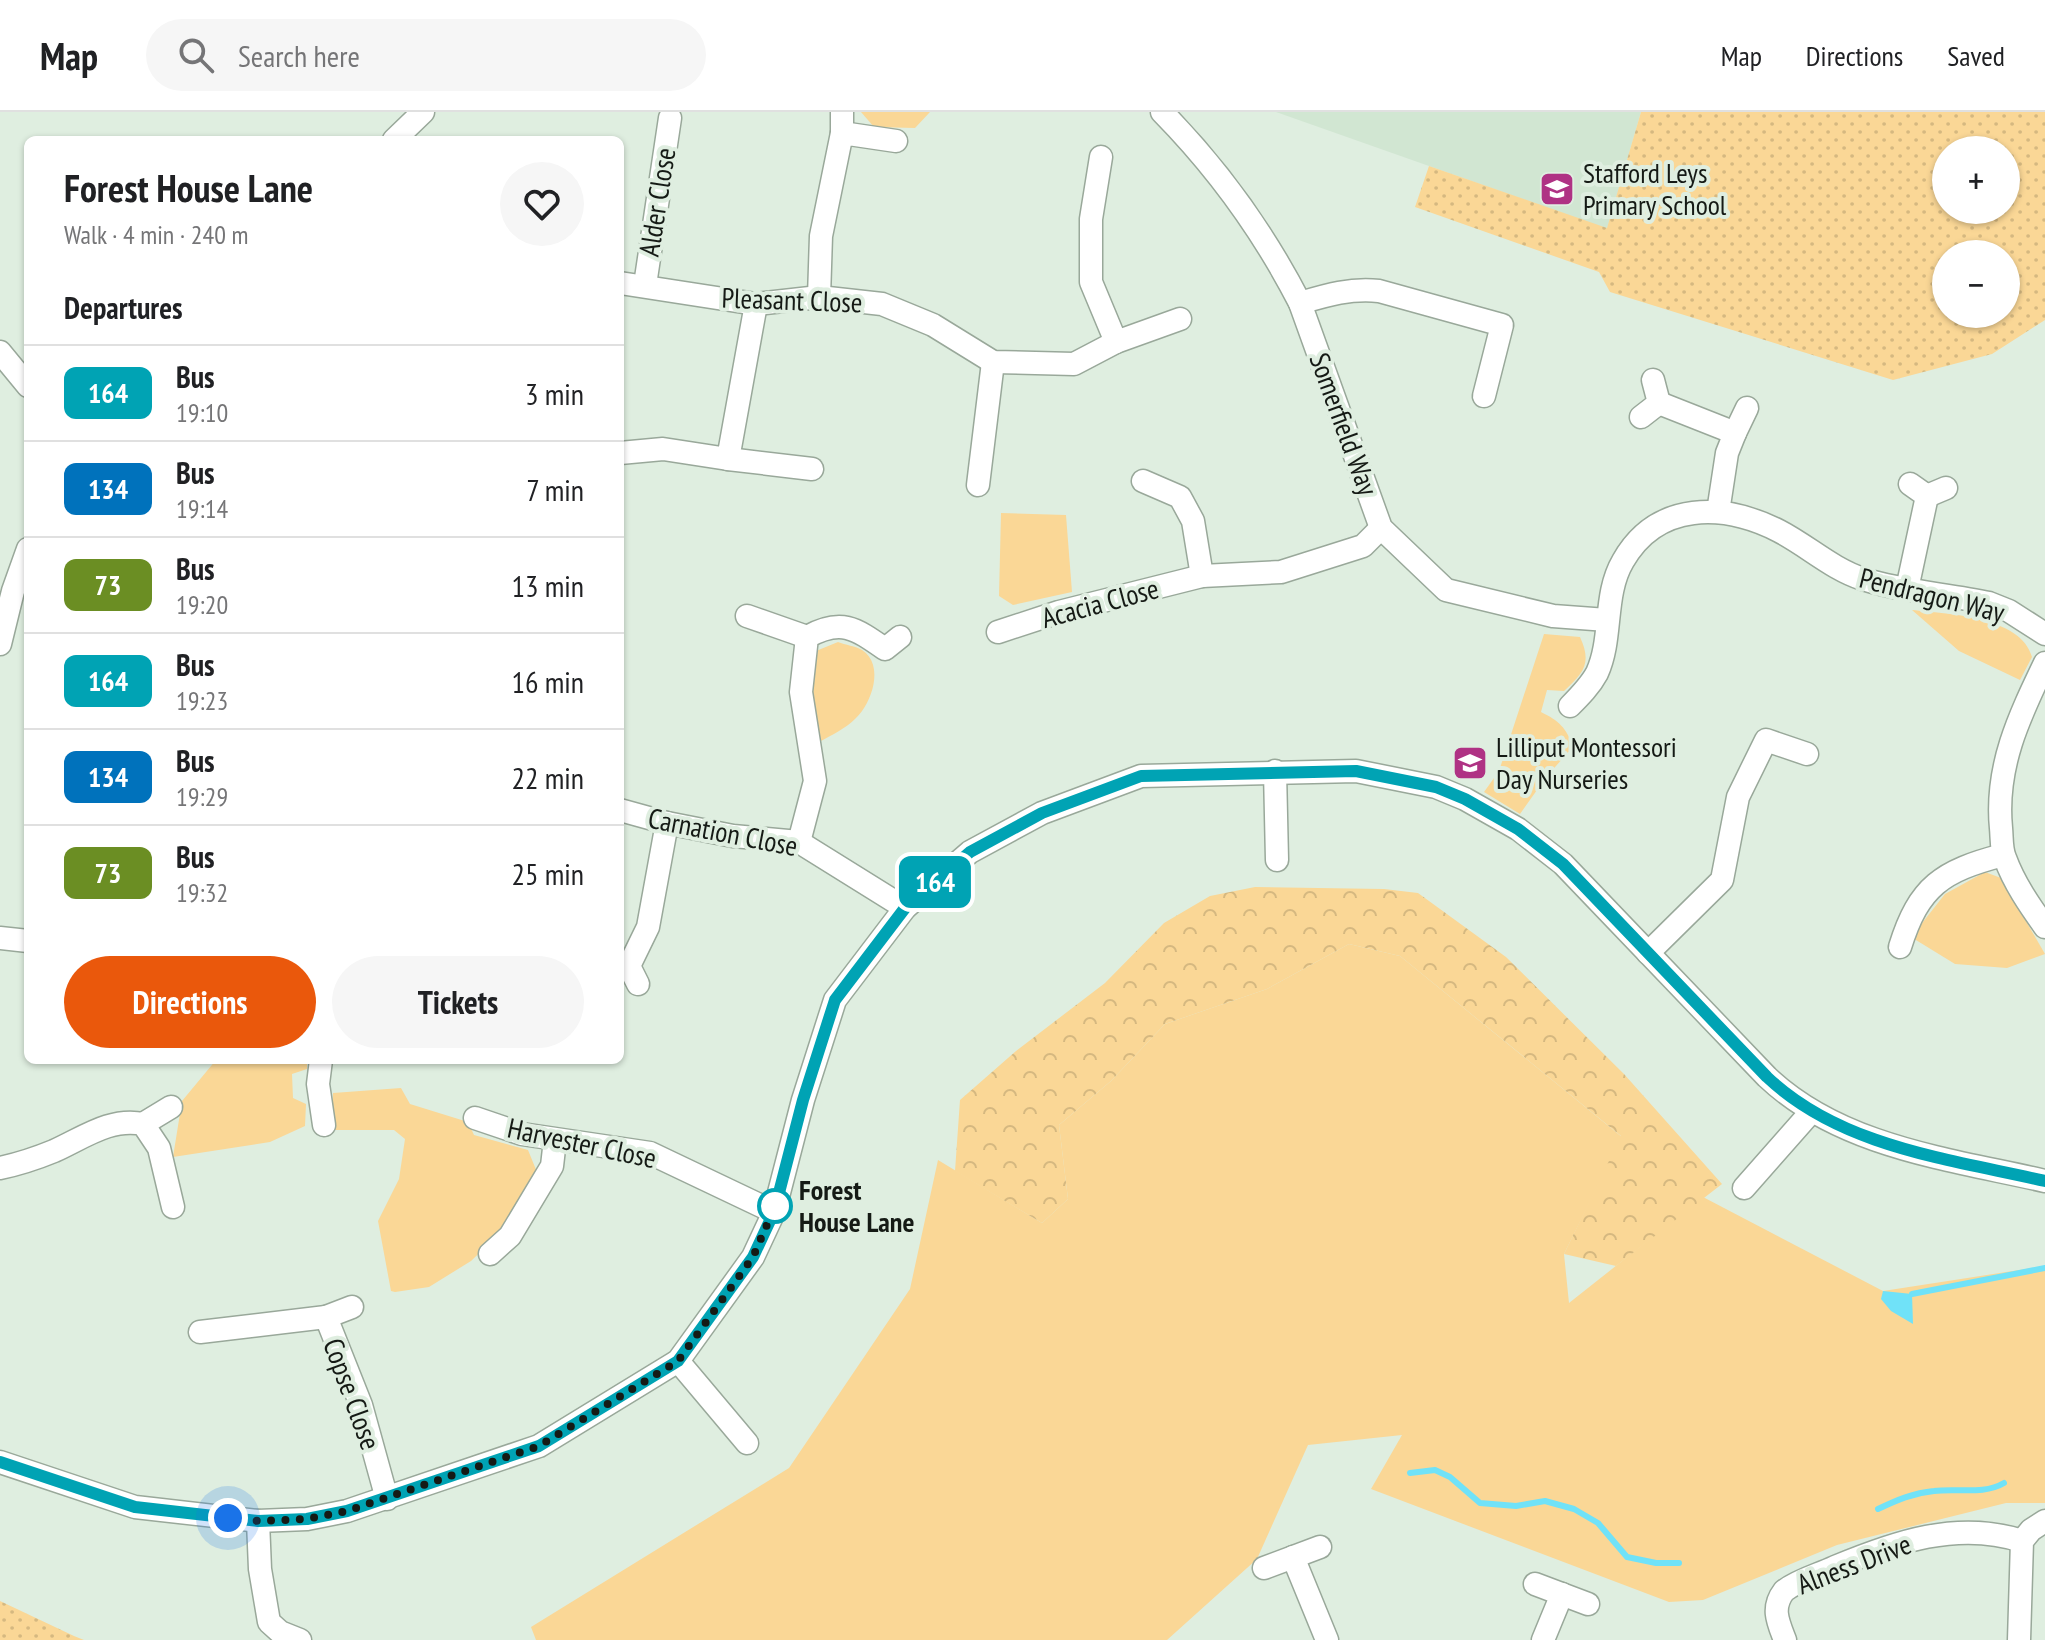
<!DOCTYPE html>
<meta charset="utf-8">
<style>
:root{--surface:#fff;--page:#f6f6f6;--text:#202124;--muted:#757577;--line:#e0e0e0;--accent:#ea580c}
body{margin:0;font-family:"PT Sans Narrow",sans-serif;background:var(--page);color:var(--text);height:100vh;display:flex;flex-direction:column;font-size:30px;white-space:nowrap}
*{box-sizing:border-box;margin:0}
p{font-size:26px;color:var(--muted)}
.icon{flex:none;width:44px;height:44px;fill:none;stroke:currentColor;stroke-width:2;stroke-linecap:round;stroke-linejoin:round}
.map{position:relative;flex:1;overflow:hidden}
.panel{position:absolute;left:24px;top:24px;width:600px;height:928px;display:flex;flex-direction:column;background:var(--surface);border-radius:12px;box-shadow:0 2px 6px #0004}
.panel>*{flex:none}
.badge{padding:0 16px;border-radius:12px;font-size:28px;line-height:52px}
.tools{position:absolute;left:1932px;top:24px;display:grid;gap:16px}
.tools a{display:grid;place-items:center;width:88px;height:88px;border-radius:50%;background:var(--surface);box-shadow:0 2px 6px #0004;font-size:40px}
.you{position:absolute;width:40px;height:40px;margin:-20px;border:6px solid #fff;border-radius:50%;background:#1a73e8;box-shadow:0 0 0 12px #1a73e833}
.map>.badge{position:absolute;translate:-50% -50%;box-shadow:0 0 0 4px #fff}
h2{padding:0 40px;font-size:30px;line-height:72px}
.round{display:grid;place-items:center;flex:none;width:84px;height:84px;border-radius:42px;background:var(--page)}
.headline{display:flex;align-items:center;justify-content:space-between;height:136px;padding:0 40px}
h1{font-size:38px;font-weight:700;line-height:60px}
.action{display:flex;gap:16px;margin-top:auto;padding:16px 40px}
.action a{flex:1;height:92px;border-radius:48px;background:var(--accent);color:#fff;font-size:32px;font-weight:700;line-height:92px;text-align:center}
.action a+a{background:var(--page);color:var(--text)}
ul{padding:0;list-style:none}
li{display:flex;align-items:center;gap:24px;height:96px;padding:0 40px;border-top:2px solid var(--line)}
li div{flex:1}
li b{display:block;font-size:30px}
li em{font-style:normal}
li .badge{min-width:88px;font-weight:700;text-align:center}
header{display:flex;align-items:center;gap:48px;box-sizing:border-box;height:112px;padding:0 40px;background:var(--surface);border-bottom:2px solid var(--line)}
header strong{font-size:38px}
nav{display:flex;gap:44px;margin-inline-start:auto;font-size:28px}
.search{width:560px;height:72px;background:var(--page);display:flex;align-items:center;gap:20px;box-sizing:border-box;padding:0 28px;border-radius:44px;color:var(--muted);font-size:30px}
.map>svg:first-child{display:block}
.built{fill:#d1e6d2}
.grass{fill:#fad796}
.forest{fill:url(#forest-crowns)}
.park{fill:url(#park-dots);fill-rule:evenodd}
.water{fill:#70e2f8}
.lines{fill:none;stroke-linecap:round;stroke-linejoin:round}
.stream{stroke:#70e2f8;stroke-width:6}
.minor-casing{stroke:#99a89a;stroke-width:25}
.minor{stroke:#fff;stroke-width:22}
.line-casing{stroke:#fff;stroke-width:18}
.line{stroke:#00a3b4;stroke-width:12}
.walk{stroke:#151a15;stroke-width:8;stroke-dasharray:0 14.4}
.stop-dot{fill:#fff;stroke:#00a3b4;stroke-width:4}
.labels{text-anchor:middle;stroke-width:8;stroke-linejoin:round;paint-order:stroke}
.poi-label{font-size:28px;fill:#151a15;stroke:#dfeee0;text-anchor:start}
.street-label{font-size:28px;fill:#151a15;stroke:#dfeee0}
.stop-label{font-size:28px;font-weight:bold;fill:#151a15;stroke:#dfeee0;text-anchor:start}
</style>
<header>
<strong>Map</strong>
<div class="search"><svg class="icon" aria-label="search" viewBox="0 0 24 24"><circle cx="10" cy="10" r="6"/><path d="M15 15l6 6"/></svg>Search here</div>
<nav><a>Map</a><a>Directions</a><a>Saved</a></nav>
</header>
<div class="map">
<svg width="2045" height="1528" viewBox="0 0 2045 1528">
<defs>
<pattern id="forest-crowns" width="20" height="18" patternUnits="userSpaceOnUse" patternTransform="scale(2)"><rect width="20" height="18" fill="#fad796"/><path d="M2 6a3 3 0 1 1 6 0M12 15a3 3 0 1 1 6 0" fill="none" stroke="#d5b880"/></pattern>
<pattern id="park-dots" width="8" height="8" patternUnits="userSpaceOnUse" patternTransform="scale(2)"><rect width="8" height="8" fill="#fad796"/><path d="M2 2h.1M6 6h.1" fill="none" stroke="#d5b880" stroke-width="1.8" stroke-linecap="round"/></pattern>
</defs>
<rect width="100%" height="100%" fill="#dfeee0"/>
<!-- built -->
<path class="built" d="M1276,0H1641L1607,117Z"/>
<!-- grass -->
<g class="grass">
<path d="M861,0H930L915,16L874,15Z"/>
<path d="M1001,401L1066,403L1072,480L1013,493L999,484Z"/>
<path d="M1912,498C1947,502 2021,504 2032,545L2020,568L1959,539Z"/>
<path d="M1544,522L1580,525C1592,551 1584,561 1564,579L1547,578L1541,600C1559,609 1566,615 1573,635L1547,664L1520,702L1484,680L1499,659Z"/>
<path d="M838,530C845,533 856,534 862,538C885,553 872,591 856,606C845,617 832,623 819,630L808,601L816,539Z"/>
<path d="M1985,760L2001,766L2045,842L2007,856L1955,852L1911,825L1945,782Z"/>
<path d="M1349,832L1400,844L1622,1025L1564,1142L1569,1191L1703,1085L1883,1179L2045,1154V1391H2006L1837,1433L1703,1488L1669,1490L1371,1377L1402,1323L1308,1333L1257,1447L1167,1528H536L531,1515L789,1356L910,1177L938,1048L1042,1111L1068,1087L1059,1013L1111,969L1165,912L1267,877Z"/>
<path d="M216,948H307V957L292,962L293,986L306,992L305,1014L270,1030L173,1045L182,989Z"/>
<path d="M401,976L410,992L468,1010L474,1023L528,1038L539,1065L524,1098L471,1149L429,1175L395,1180L391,1179L378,1109L399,1067L405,1027L394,1018H331L333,981Z"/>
</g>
<!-- forest -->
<path class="forest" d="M1255,775L1384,777L1418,781L1506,845L1624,962L1722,1072L1616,1154L1564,1142L1621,1024L1400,844L1349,832L1267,877L1165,912L1111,969L1059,1013L1068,1087L1042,1111L955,1059L960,988L1016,939L1105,871L1164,811L1210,784Z"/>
<!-- park -->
<g class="park">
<path d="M1641,0H2045V208L1992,242L1893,268L1610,180L1599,160L1415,95L1429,54L1607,116ZM2006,38V98H1946V38ZM2006,142V202H1946V142Z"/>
<path d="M0,1489L74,1524L84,1528H0Z"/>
</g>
<!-- water -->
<path class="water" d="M1883,1179L1912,1182L1913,1212L1891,1199L1881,1187Z"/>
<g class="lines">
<!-- stream -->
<g class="stream">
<path d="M1912,1182L2045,1156"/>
<path d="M1410,1361L1435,1358L1450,1365L1480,1391L1516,1394L1545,1389L1574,1397L1598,1411L1627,1445L1656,1451H1679"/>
<path d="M1878,1397C1897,1388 1913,1381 1934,1379C1957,1376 1984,1383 2004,1371"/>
</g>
<!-- minor casing -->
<g class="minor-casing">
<g id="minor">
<path d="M842,0V21"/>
<path d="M1162,0C1219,58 1263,119 1300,191L1381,416L1446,478L1553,504L1607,508"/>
<path d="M394,28L423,0"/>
<path d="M1101,45L1091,107V170L1116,230"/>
<path d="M620,171L756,192L819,185L882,192L933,213L993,250L1074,252L1116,230L1180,207"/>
<path d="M645,173L670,6"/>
<path d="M819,185L821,124L842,21L896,29"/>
<path d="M1300,191C1327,183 1350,176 1379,179L1502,213L1484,284"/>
<path d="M0,240L28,274"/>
<path d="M1659,291L1735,321L1727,341L1718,400"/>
<path d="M1641,305L1659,291L1653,268"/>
<path d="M1735,321L1747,296"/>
<path d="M620,341L663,337L728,347L756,192"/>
<path d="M728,347L812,357"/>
<path d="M1143,369L1180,385L1193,409L1202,464"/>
<path d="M978,373L993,250"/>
<path d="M1927,384L1946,376"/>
<path d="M1907,477L1927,384L1910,372"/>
<path d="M747,504L807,525"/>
<path d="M998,520L1059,500L1202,464L1281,460L1363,434L1381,416"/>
<path d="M0,532L13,479L28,437"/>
<path d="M2045,551C2019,605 1995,655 2001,716C2002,726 2001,737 2005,746C2014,771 2030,794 2045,815"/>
<path d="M1570,594C1580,584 1590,574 1597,561C1613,526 1603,483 1623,449C1657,389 1724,391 1779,419C1808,434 1832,457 1863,467C1904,480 1948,482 1989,491L2009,499L2045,522"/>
<path d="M1275,659L1277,748"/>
<path d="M620,698L667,711L733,724L799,730L905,796"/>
<path d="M799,730L815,669L801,580L807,525C841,506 855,516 885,537L900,525"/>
<path d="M0,826L28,829"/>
<path d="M1900,835C1919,774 1942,759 2003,743"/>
<path d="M1648,841L1722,768L1738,685L1766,628L1807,642"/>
<path d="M620,852L629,854L648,815L667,711"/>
<path d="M629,854L638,872"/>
<path d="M321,948L318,972L324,1013"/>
<path d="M475,1006L522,1022L650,1041L774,1100"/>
<path d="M143,1012L171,995"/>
<path d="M0,1056C19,1052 37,1046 54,1039C83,1026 111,1005 143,1012L159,1036L173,1095"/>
<path d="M1744,1076L1811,1000"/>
<path d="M490,1142L510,1124L552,1054L555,1028"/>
<path d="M326,1205L352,1195"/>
<path d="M200,1220L326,1205L361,1293L387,1387"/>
<path d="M678,1249L747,1331"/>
<path d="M0,1350L135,1395L258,1409L307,1407L347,1399L539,1334L678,1249L753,1145L774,1100L803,988L835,888L905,796L970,740L1042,701L1141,664L1356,659L1436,675L1465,687L1518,717L1563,752L1767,965C1841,1035 1949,1047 2045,1069"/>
<path d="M258,1409L260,1457L269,1510L280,1520L300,1528"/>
<path d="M1293,1445L1327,1528"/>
<path d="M1264,1456L1320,1435"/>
<path d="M1535,1472L1588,1492"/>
<path d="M1543,1528L1562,1482"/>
<path d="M1785,1528C1778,1510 1771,1496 1784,1479C1798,1468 1818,1463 1835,1455C1895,1430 1958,1408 2022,1429"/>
<path d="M2019,1528L2022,1429L2031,1418L2045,1409"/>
</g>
</g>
<!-- minor -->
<use href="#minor" class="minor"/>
</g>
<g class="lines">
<!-- line casing -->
<g class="line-casing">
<path id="line" d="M0,1350L135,1395L258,1409L307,1407L347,1399L539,1334L678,1249L753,1145L774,1100L803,988L835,888L905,796L970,740L1042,701L1141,664L1356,659L1436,675L1465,687L1518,717L1563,752L1767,965C1841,1035 1949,1047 2045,1069"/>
</g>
<!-- line -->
<use href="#line" class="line"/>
<!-- walk -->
<path class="walk" d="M228,1406L258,1409L307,1407L347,1399L539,1334L678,1249L753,1145L775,1094"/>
</g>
<!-- icons -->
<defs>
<g id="school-square" transform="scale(1.8)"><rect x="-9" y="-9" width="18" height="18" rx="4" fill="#af3284" stroke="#dfeee0"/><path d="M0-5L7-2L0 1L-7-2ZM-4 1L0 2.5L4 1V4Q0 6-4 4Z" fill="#fff"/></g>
</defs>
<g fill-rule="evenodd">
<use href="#school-square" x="1557" y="77"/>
<use href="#school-square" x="1470" y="651"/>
</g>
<!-- markers -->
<circle class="stop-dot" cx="775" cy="1094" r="16"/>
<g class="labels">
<!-- poi labels -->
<g class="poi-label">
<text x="1583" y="71">Stafford Leys<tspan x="1583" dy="32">Primary School</tspan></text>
<text x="1496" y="645">Lilliput Montessori<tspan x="1496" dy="32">Day Nurseries</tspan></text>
</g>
<!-- street labels -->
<g class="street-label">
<text transform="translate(657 90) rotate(-81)" y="10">Alder Close</text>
<text transform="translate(792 188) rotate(2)" y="10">Pleasant Close</text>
<text transform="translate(1344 312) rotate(70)" y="10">Somerfield Way</text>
<text transform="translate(1932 483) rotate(14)" y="10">Pendragon Way</text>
<text transform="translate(1100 491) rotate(-15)" y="10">Acacia Close</text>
<text transform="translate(723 720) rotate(11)" y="10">Carnation Close</text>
<text transform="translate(582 1031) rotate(12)" y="10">Harvester Close</text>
<text transform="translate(352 1282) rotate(70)" y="10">Copse Close</text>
<text transform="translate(1854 1452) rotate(-21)" y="10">Alness Drive</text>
</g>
<!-- stop labels -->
<g class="stop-label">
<text x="799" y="1088">Forest<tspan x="799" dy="32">House Lane</tspan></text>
</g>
</g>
</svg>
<div class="tools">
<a>+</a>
<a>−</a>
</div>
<div class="you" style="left:228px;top:1406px"></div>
<b class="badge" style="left:935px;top:770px;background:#00a3b4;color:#fff">164</b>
<section class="panel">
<div class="headline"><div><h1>Forest House Lane</h1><p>Walk · 4 min · 240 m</p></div><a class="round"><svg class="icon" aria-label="heart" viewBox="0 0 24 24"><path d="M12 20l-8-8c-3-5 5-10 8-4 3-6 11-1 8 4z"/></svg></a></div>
<h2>Departures</h2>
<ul>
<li><span class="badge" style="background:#00a3b4;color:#fff">164</span><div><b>Bus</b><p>19:10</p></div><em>3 min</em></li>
<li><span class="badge" style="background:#0072bc;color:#fff">134</span><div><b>Bus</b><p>19:14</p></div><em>7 min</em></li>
<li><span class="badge" style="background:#6b8e23;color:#fff">73</span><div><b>Bus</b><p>19:20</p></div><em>13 min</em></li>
<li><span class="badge" style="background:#00a3b4;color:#fff">164</span><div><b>Bus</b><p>19:23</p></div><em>16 min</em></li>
<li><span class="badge" style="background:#0072bc;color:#fff">134</span><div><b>Bus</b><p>19:29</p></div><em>22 min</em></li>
<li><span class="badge" style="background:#6b8e23;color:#fff">73</span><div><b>Bus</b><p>19:32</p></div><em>25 min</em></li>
</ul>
<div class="action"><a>Directions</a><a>Tickets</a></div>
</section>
</div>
